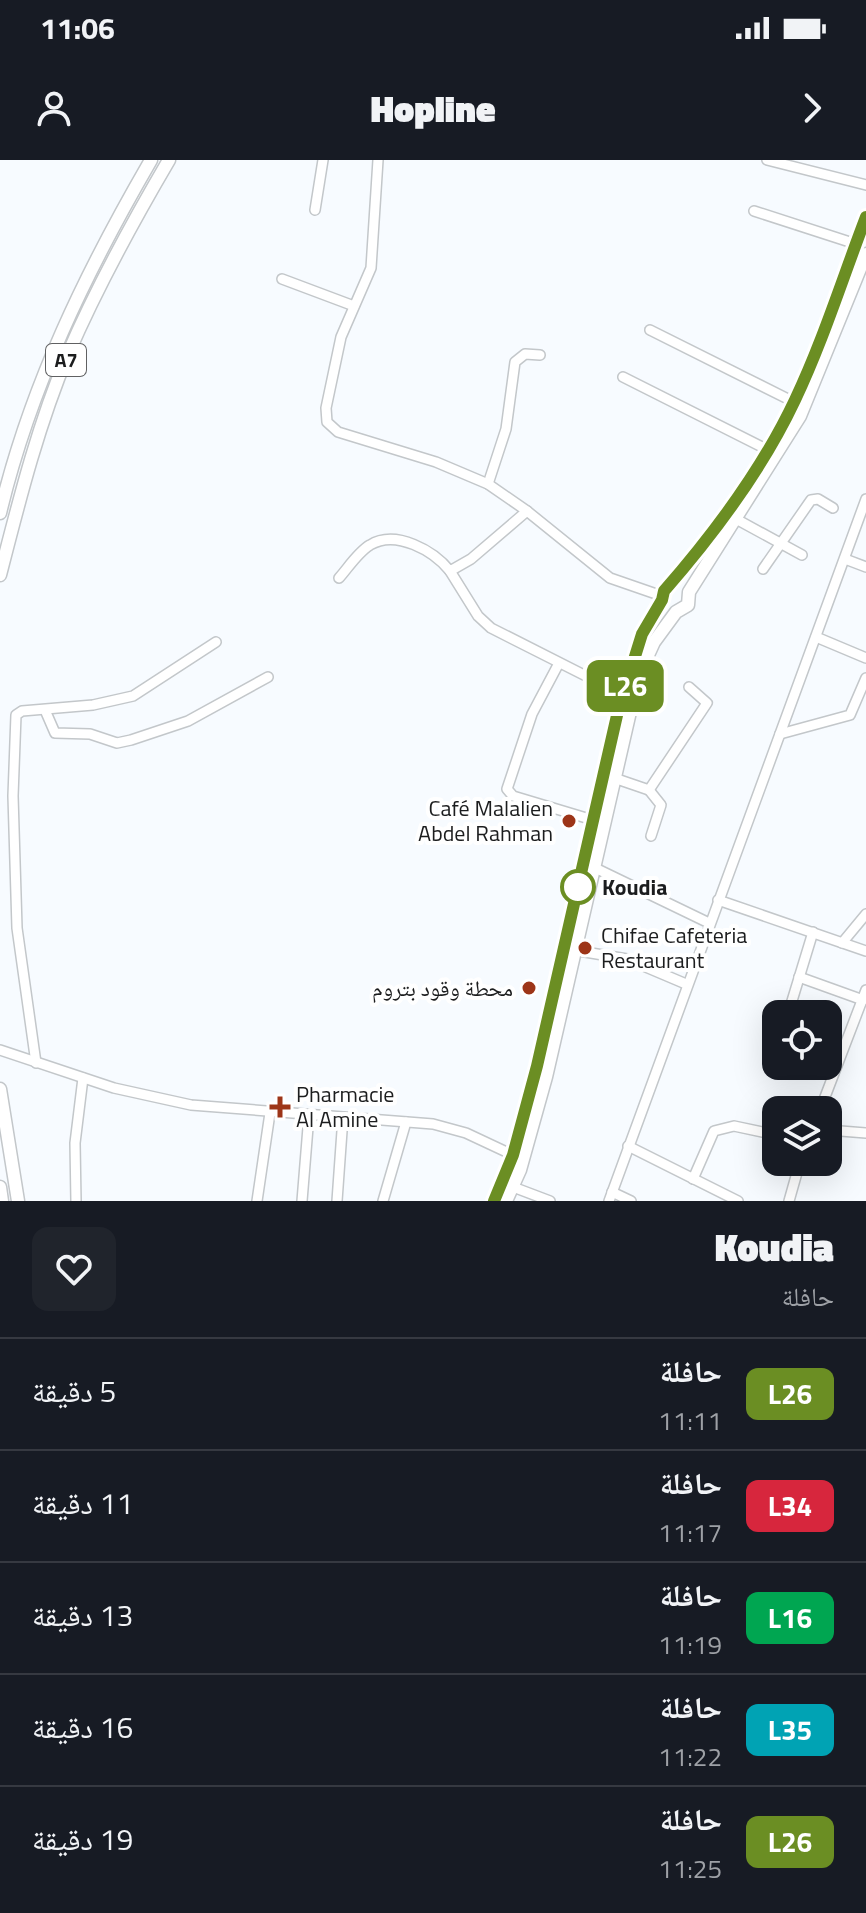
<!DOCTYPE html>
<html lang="ar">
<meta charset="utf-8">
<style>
:root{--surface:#171b24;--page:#20242c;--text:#f1f3f6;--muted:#9ea1a6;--line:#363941}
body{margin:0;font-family:"Titillium Web","Noto Naskh Arabic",sans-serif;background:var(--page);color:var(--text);direction:rtl;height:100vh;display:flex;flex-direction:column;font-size:30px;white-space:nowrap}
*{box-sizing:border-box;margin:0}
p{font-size:26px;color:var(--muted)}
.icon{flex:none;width:44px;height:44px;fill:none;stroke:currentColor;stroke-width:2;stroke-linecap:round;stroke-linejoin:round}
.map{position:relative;height:1041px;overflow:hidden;direction:ltr}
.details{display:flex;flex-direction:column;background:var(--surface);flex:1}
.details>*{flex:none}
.badge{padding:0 16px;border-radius:12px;font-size:28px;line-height:52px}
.tools{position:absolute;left:762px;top:840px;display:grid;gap:16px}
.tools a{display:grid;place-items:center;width:80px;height:80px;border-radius:16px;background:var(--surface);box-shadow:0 8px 32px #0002;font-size:40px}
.map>.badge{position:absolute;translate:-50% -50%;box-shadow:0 0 0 4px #fff}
.round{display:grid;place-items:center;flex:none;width:84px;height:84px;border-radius:16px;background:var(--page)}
.headline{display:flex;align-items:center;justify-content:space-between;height:136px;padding:0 32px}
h1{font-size:38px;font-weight:800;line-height:60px}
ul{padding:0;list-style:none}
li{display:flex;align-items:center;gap:24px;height:112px;padding:0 32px;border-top:2px solid var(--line)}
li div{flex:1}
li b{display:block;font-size:30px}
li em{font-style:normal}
li .badge{min-width:88px;font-weight:700;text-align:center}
.status{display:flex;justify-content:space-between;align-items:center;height:56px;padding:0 40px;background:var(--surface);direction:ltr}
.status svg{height:22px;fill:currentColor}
header{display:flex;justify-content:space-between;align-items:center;height:104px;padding:0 32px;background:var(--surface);font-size:36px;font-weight:800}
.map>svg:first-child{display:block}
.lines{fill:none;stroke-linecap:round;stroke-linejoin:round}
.minor-casing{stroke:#c3c7ca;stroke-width:12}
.highway-casing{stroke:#c3c7ca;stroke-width:15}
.minor{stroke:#fff;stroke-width:9}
.highway{stroke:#fff;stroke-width:12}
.line-casing{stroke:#fff;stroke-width:18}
.line{stroke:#6b8e23;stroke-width:12}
.poi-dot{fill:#9d3518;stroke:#fff;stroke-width:3}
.stop-dot{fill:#fff;stroke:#6b8e23;stroke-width:4}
.labels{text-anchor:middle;stroke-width:8;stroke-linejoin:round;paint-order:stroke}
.shield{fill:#fff;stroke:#606162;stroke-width:2}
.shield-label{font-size:20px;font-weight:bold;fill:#1c1d1e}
.poi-label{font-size:22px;fill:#1c1d1e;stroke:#fff;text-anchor:end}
.stop-label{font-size:22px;font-weight:bold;fill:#1c1d1e;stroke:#fff;text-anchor:start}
</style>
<div class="status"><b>11:06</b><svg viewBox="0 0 49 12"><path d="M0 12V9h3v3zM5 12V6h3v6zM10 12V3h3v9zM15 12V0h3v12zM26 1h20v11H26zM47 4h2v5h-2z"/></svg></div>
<header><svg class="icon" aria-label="forward" viewBox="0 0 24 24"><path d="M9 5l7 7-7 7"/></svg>Hopline<svg class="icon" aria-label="person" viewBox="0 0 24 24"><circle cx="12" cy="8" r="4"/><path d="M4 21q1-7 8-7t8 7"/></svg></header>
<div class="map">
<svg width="866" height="1041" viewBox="0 0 866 1041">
<rect width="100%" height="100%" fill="#f7fbff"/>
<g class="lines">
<!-- minor casing -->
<g class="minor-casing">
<g id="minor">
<path d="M378,0L371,108L341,177L326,248L327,262L338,272L436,302L488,324L527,351L610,418L662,436"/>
<path d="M767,0L866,25"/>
<path d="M315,50L323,0"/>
<path d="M754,51L856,84"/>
<path d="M282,119L354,146"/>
<path d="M650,170L794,242"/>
<path d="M623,217L766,289"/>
<path d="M488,324L506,269L515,202L525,194L540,195"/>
<path d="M736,359L802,395"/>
<path d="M845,399L866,407"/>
<path d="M763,409L811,340L818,339L833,348"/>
<path d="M450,411L478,456L491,468L586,516L624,530"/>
<path d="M339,418C348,408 358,392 370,385C396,369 434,391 450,411L471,399L527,351"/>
<path d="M816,477L866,498"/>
<path d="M559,503L532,554L507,629L513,636L593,660"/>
<path d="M45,550L55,573L90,574L117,583L131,580L188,561L268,517"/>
<path d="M780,574L850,555L866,518"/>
<path d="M614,618L649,630L707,543L689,527"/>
<path d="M649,630L661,645L651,676"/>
<path d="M593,707L709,763"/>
<path d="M718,740L866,791"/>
<path d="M842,783L866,754"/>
<path d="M573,790L627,799L686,824"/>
<path d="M799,817L863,840"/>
<path d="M788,854L813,772"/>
<path d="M0,890L114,928L191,945L433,964L466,973L513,995"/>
<path d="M36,903L17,768L13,636L16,555L22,551L93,545L133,536L216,482"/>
<path d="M820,950L866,830"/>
<path d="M828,970L866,973"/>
<path d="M628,986L738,1041"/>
<path d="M693,1019L714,971L734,966L776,975"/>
<path d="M513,1027L550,1041"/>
<path d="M612,1032L631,1041"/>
<path d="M76,1041L75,983L83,918"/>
<path d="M257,1041L270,953"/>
<path d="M302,1041L309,955"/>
<path d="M337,1041L343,957"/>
<path d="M383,1041L406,962"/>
<path d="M609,1041L866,339"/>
<path d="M789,1041L800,1002"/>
</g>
</g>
<!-- highway casing -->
<g class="highway-casing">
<g id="highway">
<path d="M0,353C30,227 86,112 151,0"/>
<path d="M0,415C19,341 38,265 68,194C97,127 132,63 169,0"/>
<path d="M0,929L18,1041"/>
<path d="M0,1027L2,1041"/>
<path d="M494,1041L513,995L537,906L618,551L642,474L662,440L664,431C712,377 764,306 796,240C823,181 843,117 866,57"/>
<path d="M506,1041L520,1010L546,917L638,517L654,482L676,452L688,445L689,432L800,256L866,94"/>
</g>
</g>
<!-- minor -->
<use href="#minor" class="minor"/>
<!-- highway -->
<use href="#highway" class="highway"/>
</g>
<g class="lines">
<!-- line casing -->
<g class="line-casing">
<path id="line" d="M494,1041L513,995L537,906L618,551L642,474L662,440L664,431C713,375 763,308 795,240C823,181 843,117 866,57"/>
</g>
<!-- line -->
<use href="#line" class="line"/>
</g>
<!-- markers -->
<g class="poi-dot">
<circle cx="569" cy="661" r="8"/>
<circle cx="585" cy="788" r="8"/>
<circle cx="529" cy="828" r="8"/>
<path d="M276 935h8v8h8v8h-8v8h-8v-8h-8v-8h8z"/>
</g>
<circle class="stop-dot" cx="578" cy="727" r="16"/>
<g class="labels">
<!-- shield labels -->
<rect class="shield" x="46" y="184" width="40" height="32" rx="6"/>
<g class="shield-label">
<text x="66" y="207">A7</text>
</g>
<!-- poi labels -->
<g class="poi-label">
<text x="553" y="656">Café Malalien<tspan x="553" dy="25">Abdel Rahman</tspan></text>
<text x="601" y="783" text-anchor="start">Chifae Cafeteria<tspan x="601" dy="25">Restaurant</tspan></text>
<text x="513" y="836">محطة وقود بتروم</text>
<text x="296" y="942" text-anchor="start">Pharmacie<tspan x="296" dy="25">Al Amine</tspan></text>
</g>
<!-- stop labels -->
<g class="stop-label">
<text x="602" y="735">Koudia</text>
</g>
</g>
</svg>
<div class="tools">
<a><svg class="icon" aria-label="locate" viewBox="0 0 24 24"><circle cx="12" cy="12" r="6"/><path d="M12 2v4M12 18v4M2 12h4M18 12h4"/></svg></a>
<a><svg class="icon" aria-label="layers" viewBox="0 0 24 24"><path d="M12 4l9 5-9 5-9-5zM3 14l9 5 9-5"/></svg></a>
</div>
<b class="badge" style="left:625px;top:526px;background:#6b8e23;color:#fff">L26</b>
</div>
<section class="details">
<div class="headline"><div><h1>Koudia</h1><p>حافلة</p></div><a class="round"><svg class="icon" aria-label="heart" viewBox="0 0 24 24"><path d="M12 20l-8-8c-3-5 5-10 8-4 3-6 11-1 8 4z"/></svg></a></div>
<ul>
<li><span class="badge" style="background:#6b8e23;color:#fff">L26</span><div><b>حافلة</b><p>11:11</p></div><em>5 دقيقة</em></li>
<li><span class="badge" style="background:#d7263d;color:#fff">L34</span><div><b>حافلة</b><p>11:17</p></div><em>11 دقيقة</em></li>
<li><span class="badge" style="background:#00a651;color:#fff">L16</span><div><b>حافلة</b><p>11:19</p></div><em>13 دقيقة</em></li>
<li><span class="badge" style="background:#00a3b4;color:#fff">L35</span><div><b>حافلة</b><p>11:22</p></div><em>16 دقيقة</em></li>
<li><span class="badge" style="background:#6b8e23;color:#fff">L26</span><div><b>حافلة</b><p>11:25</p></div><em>19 دقيقة</em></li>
</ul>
</section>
